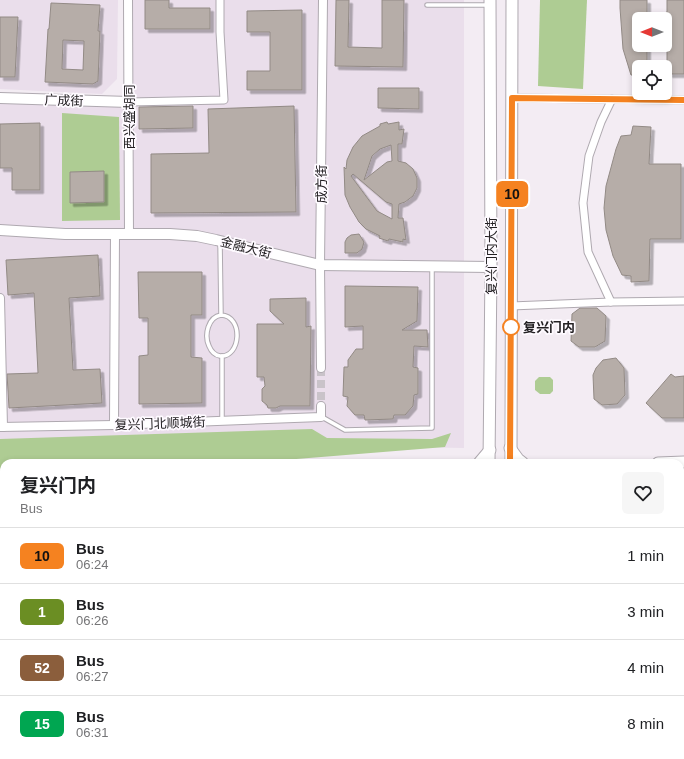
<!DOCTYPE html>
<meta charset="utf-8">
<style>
:root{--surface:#fff;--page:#f6f6f6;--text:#202124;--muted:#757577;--line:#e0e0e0}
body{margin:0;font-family:Helvetica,"Noto Sans SC",sans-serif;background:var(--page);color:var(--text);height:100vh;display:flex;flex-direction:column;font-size:15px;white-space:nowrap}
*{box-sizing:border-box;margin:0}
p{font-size:13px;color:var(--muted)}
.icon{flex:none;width:22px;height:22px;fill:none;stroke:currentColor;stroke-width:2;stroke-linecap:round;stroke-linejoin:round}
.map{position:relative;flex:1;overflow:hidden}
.side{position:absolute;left:0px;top:459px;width:684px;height:300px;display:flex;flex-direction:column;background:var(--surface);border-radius:12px 12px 0 0;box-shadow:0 2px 6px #0003}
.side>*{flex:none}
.badge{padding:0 8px;border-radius:6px;font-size:14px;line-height:26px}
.needle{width:26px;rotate:270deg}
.buttons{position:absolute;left:632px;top:12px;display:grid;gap:8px}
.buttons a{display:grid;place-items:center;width:40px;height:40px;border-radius:6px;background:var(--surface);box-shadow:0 2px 6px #0003;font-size:20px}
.map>.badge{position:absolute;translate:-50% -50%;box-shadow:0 0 0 2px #fff}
.round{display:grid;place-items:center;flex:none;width:42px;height:42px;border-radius:6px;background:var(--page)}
.overview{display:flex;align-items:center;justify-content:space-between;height:68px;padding:0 20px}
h1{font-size:19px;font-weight:700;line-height:30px}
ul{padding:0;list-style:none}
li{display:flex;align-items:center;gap:12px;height:56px;padding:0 20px;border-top:1px solid var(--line)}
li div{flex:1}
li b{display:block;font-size:15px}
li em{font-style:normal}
li .badge{min-width:44px;font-weight:700;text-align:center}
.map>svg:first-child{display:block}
.built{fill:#eadeeb}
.green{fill:#aecc93}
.building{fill:#b6ada8;stroke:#928a85;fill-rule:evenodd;filter:url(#shadow)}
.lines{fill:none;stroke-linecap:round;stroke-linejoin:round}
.tertiary-tunnel{stroke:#c9c3c9;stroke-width:8;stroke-dasharray:8 4;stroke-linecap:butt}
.service-casing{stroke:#afa9b0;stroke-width:5.5}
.minor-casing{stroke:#afa9b0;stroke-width:9}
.tertiary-casing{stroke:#afa9b0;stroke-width:10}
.secondary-casing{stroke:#afa9b0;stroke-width:12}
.primary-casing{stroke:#afa9b0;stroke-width:13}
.trunk-casing{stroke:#afa9b0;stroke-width:13}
.service{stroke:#fff;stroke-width:3.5}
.minor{stroke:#fff;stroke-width:7}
.tertiary{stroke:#fff;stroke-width:8}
.secondary{stroke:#fff;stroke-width:10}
.primary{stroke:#fff;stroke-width:11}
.trunk{stroke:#fff;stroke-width:11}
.line-casing{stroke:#fff;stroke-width:9}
.line{stroke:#f58220;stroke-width:6}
.stop-dot{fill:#fff;stroke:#f58220;stroke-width:2}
.labels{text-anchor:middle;stroke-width:3.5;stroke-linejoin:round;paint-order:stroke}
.street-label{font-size:13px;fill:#232023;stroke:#fefaff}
.stop-label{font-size:13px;font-weight:bold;fill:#232023;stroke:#fefaff;text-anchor:start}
</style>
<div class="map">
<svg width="684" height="759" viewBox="0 0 684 759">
<defs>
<filter id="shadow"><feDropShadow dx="3.5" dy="3.5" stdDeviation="0" flood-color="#0004"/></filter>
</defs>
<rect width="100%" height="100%" fill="#f3ecf3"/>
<!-- built -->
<g class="built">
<path d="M0,0H118L117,79L102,94L0,89Z"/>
<path d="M128,0H464V448L0,440V98L129,101Z"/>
</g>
<!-- green -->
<g class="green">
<path d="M540,0H587L583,89L538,86Z"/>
<path d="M62,113L119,117L120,220L62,221Z"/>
<path d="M539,377H550L553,380V391L550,394H540L535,390V381Z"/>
<path d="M312,429L327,438L432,439L451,433L445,447L284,460L270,463H4V483L0,482V439Z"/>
<path d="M0,553L4,554V755H107V759H0Z"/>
</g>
<!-- building -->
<g class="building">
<path d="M145,0H169V8H210V29H145Z"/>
<path d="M336,0H349L348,47L382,48V0H404L403,67L335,66Z"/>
<path d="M620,0H647V13L657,15L667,12V0H684V74H669V70H665V67H639V75H631L623,49L620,8ZM639,19H665V26H667V62L647,61V45H639Z"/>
<path d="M51,3L100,5L98,31H100L98,81L93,84L45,82L48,29H49ZM63,40L84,41L83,70L62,69Z"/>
<path d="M302,10V90H247V71H270V32H247V11Z"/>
<path d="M0,17H18L15,77H0Z"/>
<path d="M378,88H419V109L378,108Z"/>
<path d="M193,106V128L139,129V107Z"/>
<path d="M294,106L296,212L151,213V154L209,153L208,109Z"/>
<path d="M387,122L388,124L399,122V130L404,129L402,144H398V161L406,163L413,169L417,178V188L413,196L405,202L399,204L398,218H403L406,240L403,239V242L389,239L388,241L379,238L380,236L366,229L359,222L350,207L345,195L344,167L346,169L347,160L353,147L362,136L380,126V124ZM391,145L392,161L387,162L364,180L372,156L380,149ZM353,174L386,202L392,204V219L377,211L351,176Z"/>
<path d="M40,123V190H12V168H0V124Z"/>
<path d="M633,126L651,127L649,164H681V239H650L649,281L631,282V276L622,275L613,256L606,230L604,208L606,186L616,149L621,136L631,135Z"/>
<path d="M104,171V202L70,203V172Z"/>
<path d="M359,234L364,242L362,249L357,253H345V242L347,238L351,235Z"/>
<path d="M98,255L100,296L69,298L73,370L100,369L102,403L9,408L7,374L38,373L34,293L8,295L6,260Z"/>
<path d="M138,272H202V315H191V357L202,358V403L139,404V356L148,355V318H139Z"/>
<path d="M345,286L418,287L417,321L402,330H427L428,347L414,346L413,367L418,368V394L414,395L413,406L405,415H394L393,419L365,420L364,415H355L347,406L348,397L343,396L344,367H348V360L356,349H363V326L345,327Z"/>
<path d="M306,298V327L311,326L310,406H280L276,408H268L267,405L262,401V389L265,386L264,377H257V324H284L270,311V299Z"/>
<path d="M580,308H597L606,316L605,341L595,347H579L571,341L572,314Z"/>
<path d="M616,358L624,368L625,395L617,404L602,405L594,399L593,375L596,368L603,360Z"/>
<path d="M671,374L675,377L684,376V418H662L646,403Z"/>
</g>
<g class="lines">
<!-- tertiary-tunnel -->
<path class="tertiary-tunnel" d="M321,368V406"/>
<!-- service casing -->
<g class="service-casing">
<g id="service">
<path d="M427,5H488"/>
<path d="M220,242L221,315C208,317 204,335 209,346C211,351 214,355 220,356C241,358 244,316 221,315"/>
<path d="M222,356V421"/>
<path d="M322,417L345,430L432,428V267"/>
<path d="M103,755V759"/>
</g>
</g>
<!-- minor casing -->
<g class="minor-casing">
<g id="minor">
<path d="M512,98L684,100"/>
<path d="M129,102L224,100L220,32V0"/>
<path d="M611,302L588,252L583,203L589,156L601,122L612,99"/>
<path d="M511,306L611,302L684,301"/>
</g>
</g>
<!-- tertiary casing -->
<g class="tertiary-casing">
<g id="tertiary">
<path d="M128,0L129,234"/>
<path d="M0,298L3,427"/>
<path d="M321,368L320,265L323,0"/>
<path d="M114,425L115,234"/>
<path d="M0,427L114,425L321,417V406"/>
<path d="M0,500L4,501"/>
<path d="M0,551L4,552"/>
</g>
</g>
<!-- secondary casing -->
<g class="secondary-casing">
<g id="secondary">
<path d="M0,98L129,102"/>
<path d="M0,230L65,234H170L197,236L216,240L320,265L491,267"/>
</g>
</g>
<!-- primary casing -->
<g class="primary-casing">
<g id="primary">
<path d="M510,448L518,459L523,463"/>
<path d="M479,463L490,450"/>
<path d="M658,463L684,462"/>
<path d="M680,479L684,475"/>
<path d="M680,572L684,579"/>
<path d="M680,598H684"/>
</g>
</g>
<!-- trunk casing -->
<g class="trunk-casing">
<g id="trunk">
<path d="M489,463L491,267L490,0"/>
<path d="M511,463L512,0"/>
<path d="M0,517H4"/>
<path d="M680,523H684"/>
<path d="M0,530H4"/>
<path d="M680,537L684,536"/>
<path d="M485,759V755"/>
<path d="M508,759V755"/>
</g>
</g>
<!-- service -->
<use href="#service" class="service"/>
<!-- minor -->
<use href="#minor" class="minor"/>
<!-- tertiary -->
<use href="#tertiary" class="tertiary"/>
<!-- secondary -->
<use href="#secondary" class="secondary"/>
<!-- primary -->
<use href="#primary" class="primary"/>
<!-- trunk -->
<use href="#trunk" class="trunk"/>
</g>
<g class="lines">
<!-- line casing -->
<g class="line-casing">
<path id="line" d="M510,463L512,98L684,100"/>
</g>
<!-- line -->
<use href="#line" class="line"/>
</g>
<!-- markers -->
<circle class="stop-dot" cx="511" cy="327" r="8"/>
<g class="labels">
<!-- street labels -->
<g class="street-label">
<text transform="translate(64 100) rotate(2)" y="5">广成街</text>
<text transform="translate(129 117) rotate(-90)" y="5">西兴盛胡同</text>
<text transform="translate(321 184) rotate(-90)" y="5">成方街</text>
<text transform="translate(246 247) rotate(14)" y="5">金融大街</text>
<text transform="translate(491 256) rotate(-90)" y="5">复兴门内大街</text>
<text transform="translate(160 423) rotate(-2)" y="5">复兴门北顺城街</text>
</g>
<!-- stop labels -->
<g class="stop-label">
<text x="523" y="332">复兴门内</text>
</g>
</g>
</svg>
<div class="buttons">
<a><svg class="needle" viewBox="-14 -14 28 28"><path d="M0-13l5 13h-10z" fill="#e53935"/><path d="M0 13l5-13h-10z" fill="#757577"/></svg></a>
<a><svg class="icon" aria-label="locate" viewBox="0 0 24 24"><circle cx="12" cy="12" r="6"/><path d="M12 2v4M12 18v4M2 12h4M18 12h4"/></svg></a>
</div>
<b class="badge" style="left:512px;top:194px;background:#f58220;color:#111">10</b>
<section class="side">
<div class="overview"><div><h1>复兴门内</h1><p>Bus</p></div><a class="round"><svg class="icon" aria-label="heart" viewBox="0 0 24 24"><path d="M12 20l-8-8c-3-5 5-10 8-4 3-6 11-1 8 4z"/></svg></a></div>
<ul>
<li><span class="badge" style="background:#f58220;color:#111">10</span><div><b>Bus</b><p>06:24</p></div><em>1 min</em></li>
<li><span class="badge" style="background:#6b8e23;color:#fff">1</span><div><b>Bus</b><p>06:26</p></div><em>3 min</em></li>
<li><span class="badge" style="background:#8b5e3c;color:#fff">52</span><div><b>Bus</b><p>06:27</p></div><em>4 min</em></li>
<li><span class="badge" style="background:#00a651;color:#fff">15</span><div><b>Bus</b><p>06:31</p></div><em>8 min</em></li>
</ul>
</section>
</div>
